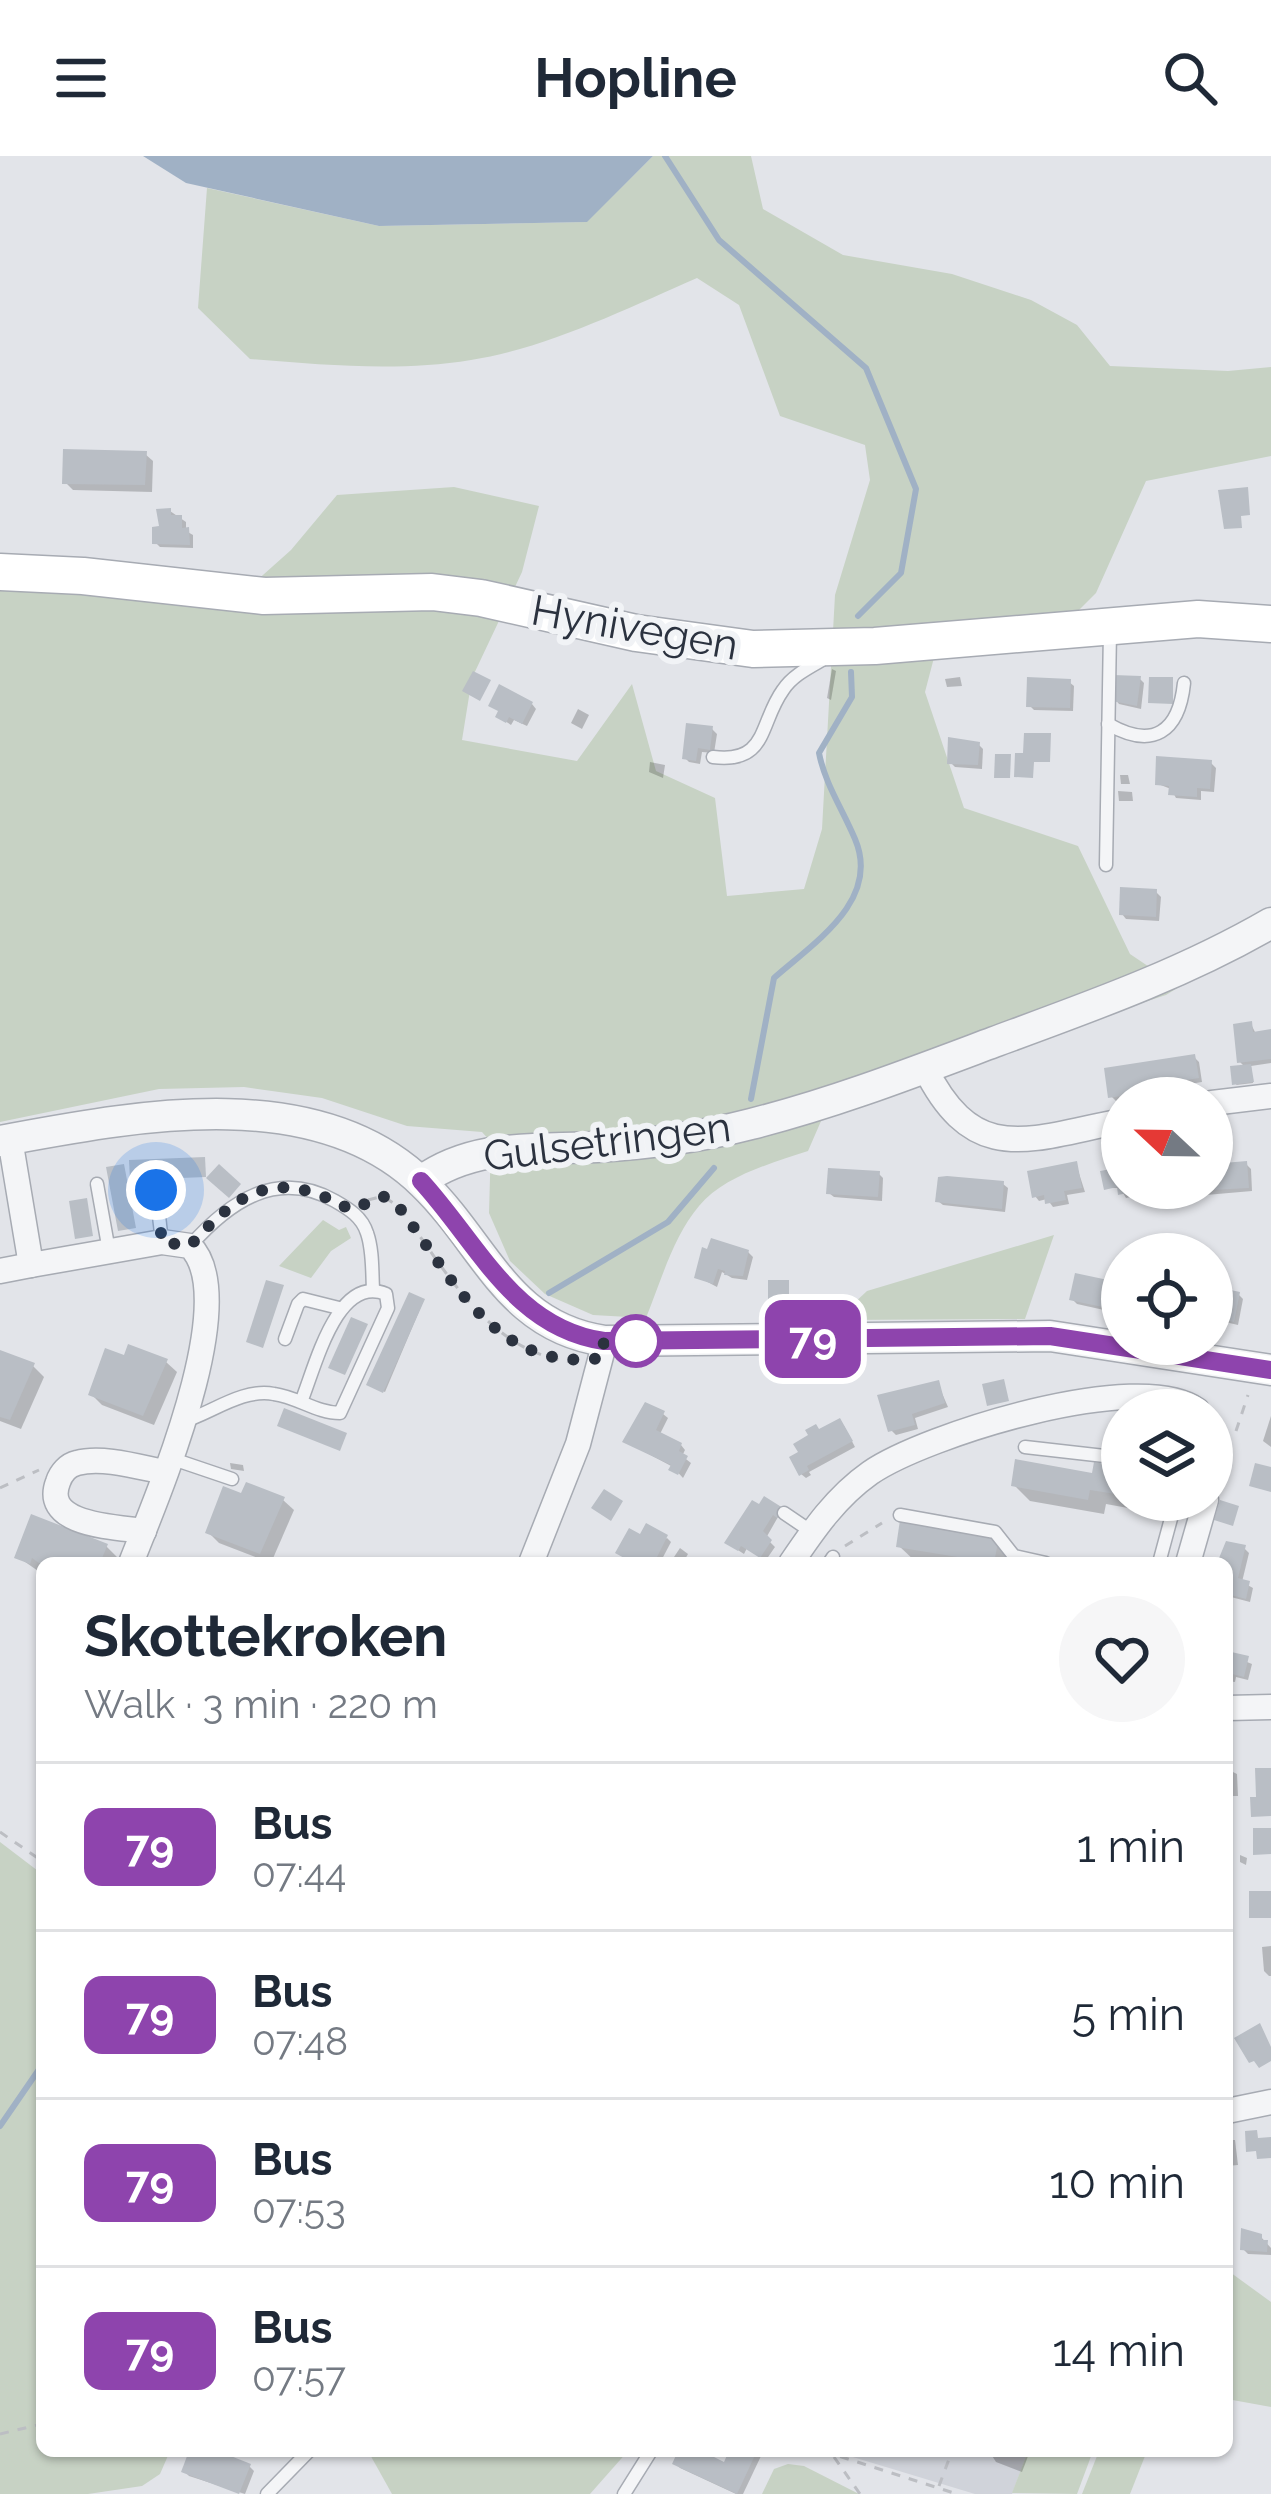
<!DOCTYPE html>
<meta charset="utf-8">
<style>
:root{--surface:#fff;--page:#f6f6f7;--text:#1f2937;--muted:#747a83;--line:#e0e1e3}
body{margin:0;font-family:Raleway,sans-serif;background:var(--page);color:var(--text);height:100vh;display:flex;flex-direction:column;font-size:45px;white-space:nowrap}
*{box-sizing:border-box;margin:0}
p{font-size:39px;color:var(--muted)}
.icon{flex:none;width:66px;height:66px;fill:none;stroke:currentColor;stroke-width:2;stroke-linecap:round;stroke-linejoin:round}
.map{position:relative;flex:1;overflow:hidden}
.side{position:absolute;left:36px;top:1401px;width:1197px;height:900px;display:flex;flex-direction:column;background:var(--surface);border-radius:18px;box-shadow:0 3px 9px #0004}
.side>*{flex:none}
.badge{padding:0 24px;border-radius:18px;font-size:42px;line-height:78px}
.needle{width:78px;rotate:292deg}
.fabs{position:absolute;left:1101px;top:921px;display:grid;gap:24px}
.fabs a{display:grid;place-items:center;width:132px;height:132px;border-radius:50%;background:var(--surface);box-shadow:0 3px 9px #0004;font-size:60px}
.you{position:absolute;width:60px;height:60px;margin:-30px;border:9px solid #fff;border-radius:50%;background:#1a73e8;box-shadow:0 0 0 18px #1a73e833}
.map>.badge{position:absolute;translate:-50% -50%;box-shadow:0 0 0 6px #fff}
.round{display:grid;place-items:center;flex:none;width:126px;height:126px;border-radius:63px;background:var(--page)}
.headline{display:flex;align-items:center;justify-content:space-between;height:204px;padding:0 48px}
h1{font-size:57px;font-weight:700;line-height:90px}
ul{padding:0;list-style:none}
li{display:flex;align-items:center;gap:36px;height:168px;padding:0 48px;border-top:3px solid var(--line)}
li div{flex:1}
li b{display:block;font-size:45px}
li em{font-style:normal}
li .badge{min-width:132px;font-weight:700;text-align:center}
header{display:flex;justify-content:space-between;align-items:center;height:156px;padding:0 48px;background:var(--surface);font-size:54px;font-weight:700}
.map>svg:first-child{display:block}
.built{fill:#d0d3da}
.green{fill:#c7d2c4}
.water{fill:#a0b1c5}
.shadow{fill:#0003}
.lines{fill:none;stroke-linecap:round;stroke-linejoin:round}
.stream{stroke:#a0b1c5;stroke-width:6}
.building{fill:#b9bec5}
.service-casing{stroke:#a7abb3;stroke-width:15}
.minor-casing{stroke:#a7abb3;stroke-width:27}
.tertiary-casing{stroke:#a7abb3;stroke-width:33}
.secondary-casing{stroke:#a7abb3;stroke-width:39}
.path{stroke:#bcbec3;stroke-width:3;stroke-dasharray:9 9;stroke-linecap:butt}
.service{stroke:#f4f5f7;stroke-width:12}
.minor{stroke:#f4f5f7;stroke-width:24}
.tertiary{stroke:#f4f5f7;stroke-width:30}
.secondary{stroke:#fff;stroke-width:36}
.line-casing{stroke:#fff;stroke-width:27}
.line{stroke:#8e44ad;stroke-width:18}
.walk{stroke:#2b323f;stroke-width:12;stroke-dasharray:0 21.6}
.stop-dot{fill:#fff;stroke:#8e44ad;stroke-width:6}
.labels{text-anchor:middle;stroke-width:12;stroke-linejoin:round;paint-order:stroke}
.street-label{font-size:42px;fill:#2b323f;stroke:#f1f3f6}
</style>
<header><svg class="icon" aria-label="menu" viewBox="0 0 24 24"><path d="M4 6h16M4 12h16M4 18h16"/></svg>Hopline<svg class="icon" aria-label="search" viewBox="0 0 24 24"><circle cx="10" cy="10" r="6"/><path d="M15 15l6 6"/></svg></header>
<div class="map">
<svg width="1271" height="2338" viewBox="0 0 1271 2338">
<rect width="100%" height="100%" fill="#e2e4e9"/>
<!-- built -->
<path class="built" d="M833,2295H1028L1012,2338H975Z"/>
<!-- green -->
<g class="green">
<path d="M653,0H751L763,53L843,99L952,118L1031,144L1077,169L1110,210L1228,215L1271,211V300L1146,325L1096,437L1056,477L936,494L925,536L964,652L1078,690L1130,798L1179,831L1166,839L828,949L808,995C772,1007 724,1020 699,1050C673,1081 661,1125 646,1162L593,1159L545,1138L510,1105L489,1057L491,986L482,976L407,970L322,942L244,931L159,933L0,966V409L253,428L291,394L337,339L454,331L539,350L522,416L472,522L462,584L577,605L632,528L656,615L715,642L727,740L804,733L822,673L835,439L870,324L865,289L780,260L739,149L697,122C628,152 545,193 471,204C399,216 323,209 250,203L198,152L207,32L379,70L586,66Z"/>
<path d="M323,1064L339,1074L346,1071L351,1082L331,1095L311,1122L279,1110Z"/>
<path d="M1054,1079L1025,1163L836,1164L867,1135Z"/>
<path d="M0,1686L42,1718V2295H170L160,2318L142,2330L88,2338H0Z"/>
<path d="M1227,2114L1271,2146V2251L1227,2243Z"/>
<path d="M368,2295H628L590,2338H392Z"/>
<path d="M1028,2295H1093L1077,2338L1012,2337Z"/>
<path d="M1099,2295H1147L1130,2338H1082Z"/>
<path d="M788,2308L804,2310L859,2338H762L774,2313Z"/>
</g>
<!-- water -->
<path class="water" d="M143,0H653L587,66L379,70L186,27Z"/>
<!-- shadow -->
<g class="shadow">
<path d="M145,298L153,305L152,336L73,334L65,326Z"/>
<path d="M170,355L186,366V375L193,379V392L160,391L155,386Z"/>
<path d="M832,513L836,515L831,544L827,542Z"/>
<path d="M960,521L962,530L947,531L945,523Z"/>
<path d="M1140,523L1144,527L1141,553L1119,548L1115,543Z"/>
<path d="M1069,526L1074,530L1073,555L1034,554L1029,549Z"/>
<path d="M532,548L536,553L527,570L514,564L511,569L499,561Z"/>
<path d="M578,553L589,559L582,573L571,567Z"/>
<path d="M712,573L717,578L714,597L702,596L700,608L689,606L685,602Z"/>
<path d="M978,588L983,593L982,613L955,611L950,606Z"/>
<path d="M650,606L665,609L663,622L649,616Z"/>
<path d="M1211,607L1216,612L1214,636L1201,635V644L1176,642L1171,633L1158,628Z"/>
<path d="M1120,619H1128L1130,628H1121Z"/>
<path d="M1118,635L1132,636L1133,645H1119Z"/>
<path d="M1156,736L1161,741L1159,765L1126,763L1122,758Z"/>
<path d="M1251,868L1256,878L1271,876V907L1251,910L1253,927L1236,929L1245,911L1240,906Z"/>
<path d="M1194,901L1199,906L1202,926L1177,930L1178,935L1116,945L1111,940Z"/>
<path d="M1076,1008L1085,1036L1067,1039L1069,1048L1053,1051L1047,1043L1039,1045L1035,1040Z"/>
<path d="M1246,1008L1251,1013L1252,1035L1206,1039L1201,1034L1212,1032V1011Z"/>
<path d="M1122,1015V1032L1171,1033L1126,1042L1120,1032H1107Z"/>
<path d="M879,1018L883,1022L882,1045L834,1041L829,1037Z"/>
<path d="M1003,1028L1008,1032L1005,1056L943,1049L938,1045Z"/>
<path d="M748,1096L753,1101L747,1124L732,1122L722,1116L717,1131L698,1121Z"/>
<path d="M1122,1130V1158L1077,1148L1073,1144Z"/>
<path d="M1212,1133L1238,1138L1243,1143L1238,1169L1212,1163Z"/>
<path d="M822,1142L823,1148L805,1147V1143Z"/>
<path d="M423,1146L385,1236L371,1230Z"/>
<path d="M0,1197L33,1210L44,1221L21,1273L0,1265Z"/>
<path d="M126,1203L166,1206L177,1216L154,1269L102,1249L91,1238Z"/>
<path d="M938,1228L948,1251L915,1262L918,1273L896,1279L891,1274Z"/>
<path d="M663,1258L668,1262L659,1280L681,1289L685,1294L682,1300L691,1307L683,1322L673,1311L626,1286Z"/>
<path d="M1271,1260V1291L1263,1285Z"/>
<path d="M844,1270L855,1291L809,1316L811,1319L806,1322L801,1318L820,1276Z"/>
<path d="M230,1307L243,1309L244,1315L231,1313Z"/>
<path d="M1122,1314V1344H1186L1183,1362L1106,1348L1104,1358L1030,1345L1014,1329Z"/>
<path d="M283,1344L294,1354L271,1407L219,1387L208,1376Z"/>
<path d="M760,1352L786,1359L783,1364L778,1361L766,1382L775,1391L766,1404L747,1392L744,1398L733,1391Z"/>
<path d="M667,1382L671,1386L660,1407H628Z"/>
<path d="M997,1384L1014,1400L1012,1407H917L899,1390Z"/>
<path d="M106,1390L117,1401L115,1407H42L41,1417L18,1401Z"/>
<path d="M680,1392L688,1398L683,1407L674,1401Z"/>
<path d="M1244,1392L1249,1397L1242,1426L1253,1432L1250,1446L1227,1440V1407H1220Z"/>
<path d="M1227,1498L1252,1508L1248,1524L1236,1521L1235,1526L1227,1525Z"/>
<path d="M1227,1613L1237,1618L1238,1640H1228V1651Z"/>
<path d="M1240,1699L1247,1702L1246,1709L1240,1706Z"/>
<path d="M1271,1790V1820H1269L1264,1815L1262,1791Z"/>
<path d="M1227,1984H1235L1238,2009L1227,2010Z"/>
<path d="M1261,2081L1271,2092V2099L1248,2098L1243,2093Z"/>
<path d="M192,2295H209L249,2310L254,2315L245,2338L189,2320L184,2315Z"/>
<path d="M681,2295H694L726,2310L733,2295H756L761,2300L743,2338H736L680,2312L676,2308Z"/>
<path d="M989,2295H1030L1022,2316L996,2306Z"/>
</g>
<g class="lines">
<!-- stream -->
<g class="stream">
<path d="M665,0L719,84L866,212L916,333L901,417L858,460"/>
<path d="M751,943L774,822C815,786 881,744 855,683C843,654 825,628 819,597L852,541L851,516"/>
<path d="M549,1137L668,1066L714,1012"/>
<path d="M0,1970L42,1909"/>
</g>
</g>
<!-- building -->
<g class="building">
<path d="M63,293L147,295L145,329L62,328Z"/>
<path d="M1248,331L1250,359L1241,360L1242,372L1224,373L1218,334Z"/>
<path d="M171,352V359H182V372L189,371L190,389L152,388V371L159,370L156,353Z"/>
<path d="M473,515L491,524L480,545L462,535Z"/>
<path d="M1113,519L1141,520L1137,550L1112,545Z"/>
<path d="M1027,521L1071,523L1070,552L1026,551Z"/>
<path d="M1149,521H1173V548L1148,547Z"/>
<path d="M499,528L533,546L522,568L509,561L506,567L495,561L498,555L488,550Z"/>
<path d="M686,567L713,570L710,594L698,592L696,605L682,603Z"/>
<path d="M1024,577H1051L1050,606H1034L1033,622L1014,621L1015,597H1023Z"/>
<path d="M948,581L980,586L978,609L947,608Z"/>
<path d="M995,598H1011L1010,622H994Z"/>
<path d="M1156,600L1212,604L1210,633L1197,632V641L1168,639L1169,630L1155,629Z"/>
<path d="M1120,731L1157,733L1156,761L1119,759Z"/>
<path d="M1252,865L1253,876L1271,873V903L1237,907L1233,868Z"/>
<path d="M1195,898L1199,922L1174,926L1175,932L1108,942L1104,912Z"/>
<path d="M1251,908L1254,926L1232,929L1230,910Z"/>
<path d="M205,1001L206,1021L130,1024L129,1004Z"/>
<path d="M1077,1005L1082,1032L1064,1035L1066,1044L1045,1048L1044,1039L1032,1042L1027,1015Z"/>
<path d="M1247,1005L1249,1032L1212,1034V1008Z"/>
<path d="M124,1008L136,1072L118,1075L106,1011Z"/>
<path d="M219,1008L241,1028L229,1042L206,1022Z"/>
<path d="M1122,1011V1032L1141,1034L1118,1039L1117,1031L1104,1034L1100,1015Z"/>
<path d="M828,1012L880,1015L878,1041L826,1038Z"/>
<path d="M947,1020L1004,1025L1002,1053L935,1046L938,1021Z"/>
<path d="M87,1042L93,1080L75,1083L69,1045Z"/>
<path d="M711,1082L749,1094L743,1120L724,1119L725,1115L718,1113L713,1128L694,1122L702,1091L707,1093Z"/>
<path d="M1075,1117L1122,1127V1155L1069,1144Z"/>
<path d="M266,1124L284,1129L263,1192L246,1186Z"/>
<rect x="768" y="1124" width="21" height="22"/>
<path d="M1212,1130L1240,1136L1234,1166L1212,1161Z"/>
<path d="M409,1136L425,1143L383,1237L366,1229Z"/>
<path d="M351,1161L368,1168L345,1219L328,1212Z"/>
<path d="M128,1188L168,1203L143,1260L88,1239L105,1192L124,1199Z"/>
<path d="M0,1194L35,1207L10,1264L0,1261Z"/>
<path d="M1004,1223L1009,1245L987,1250L982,1228Z"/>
<path d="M939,1224L945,1247L912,1258L915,1269L888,1276L877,1239Z"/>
<path d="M645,1246L665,1255L656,1274L682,1287L679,1295L688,1300L678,1319L668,1314L671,1309L622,1286Z"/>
<path d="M284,1252L347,1277L340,1295L277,1270Z"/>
<path d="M840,1262L853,1285L807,1310L809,1314L799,1320L789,1301L798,1296L793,1288L808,1279L805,1274L816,1268L819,1273Z"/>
<path d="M1015,1303L1092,1317L1094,1306L1122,1311V1339L1090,1334L1088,1344L1011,1330Z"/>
<path d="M1255,1307L1271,1311V1336L1249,1330Z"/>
<path d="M246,1326L285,1341L260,1398L205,1377L223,1330L241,1337Z"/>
<path d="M604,1333L623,1345L611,1365L591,1352Z"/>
<path d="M764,1340L783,1352L777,1362L773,1359L763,1375L772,1384L760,1402L741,1390L738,1395L724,1387L752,1344L759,1348Z"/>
<path d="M1220,1344L1239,1350L1233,1370L1214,1364Z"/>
<path d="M31,1358L108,1388L100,1407H39L32,1402L30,1408L14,1402Z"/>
<path d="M900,1364L999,1381L994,1407L896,1391Z"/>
<path d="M646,1367L668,1379L654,1407H624L626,1403L615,1397L629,1372L640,1378Z"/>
<path d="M1226,1385L1246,1389L1238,1422L1250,1425L1246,1443L1227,1438V1407H1217Z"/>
<path d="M1227,1495L1249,1500L1244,1521L1232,1518L1228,1531Z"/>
<path d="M1255,1612H1271V1660L1251,1661L1250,1641H1256Z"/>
<path d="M1253,1672H1271V1698L1253,1699Z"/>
<rect x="1249" y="1735" width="22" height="27"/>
<path d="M1260,1867L1271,1891V1905L1259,1912L1254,1905L1249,1907L1234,1882Z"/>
<path d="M1257,1974L1258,1982L1271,1981V2002L1257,2003L1256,1995L1246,1996L1245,1975Z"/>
<path d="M1241,2072L1262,2078V2084H1268L1267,2096L1240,2094Z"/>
<path d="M189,2295H218L251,2308L239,2338L181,2316Z"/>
<path d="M678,2295H702L724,2306L729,2295H757L737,2338L672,2308Z"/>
</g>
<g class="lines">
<!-- service casing -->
<g class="service-casing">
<g id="service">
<path d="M1108,568C1153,594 1179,576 1184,527"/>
<path d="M713,601C768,608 759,567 783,534C792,520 808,512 822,504"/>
<path d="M1106,709L1110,475"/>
<path d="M97,1028L109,1095"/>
<path d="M156,1034L162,1086"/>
<path d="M190,1090C229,1046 277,1012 335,1045C349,1053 362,1061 367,1077C373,1094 372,1115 373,1133"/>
<path d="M285,1183L298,1148L303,1143L339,1152"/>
<path d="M182,1266C212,1257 242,1232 274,1238C297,1241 317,1257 340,1257L388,1152L386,1138C337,1117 315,1212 301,1246"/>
<path d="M1025,1291L1122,1302"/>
<path d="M170,1302L232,1323"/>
<path d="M784,1357L812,1376"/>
<path d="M900,1359L995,1376L1014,1400L1046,1407"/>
<path d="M829,1407L833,1401"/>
<path d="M1159,1407L1176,1344"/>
<path d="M267,2338L309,2295"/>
<path d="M624,2338L651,2295"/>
</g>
</g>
<!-- minor casing -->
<g class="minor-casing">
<g id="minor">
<path d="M925,912C975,1013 1031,982 1122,965"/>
<path d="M1212,947L1271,940"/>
<path d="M31,1109L162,1086L190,1090C243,1142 156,1343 131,1407"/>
<path d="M0,1115L31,1109L10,983"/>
<path d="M1212,1274L1216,1295L1212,1323"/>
<path d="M144,1375C117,1371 41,1370 58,1326C61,1317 68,1309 77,1307C102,1300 139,1311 164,1316"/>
<path d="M531,1407L578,1288L605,1185"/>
<path d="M791,1407C814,1373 836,1341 870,1317C925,1279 1140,1212 1197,1254"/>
<path d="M1188,1407L1206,1344"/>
<path d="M1227,1552L1271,1551"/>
<path d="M1227,1955L1271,1946"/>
</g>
</g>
<!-- tertiary casing -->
<g class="tertiary-casing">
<g id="tertiary">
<path d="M0,985C131,961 316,923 423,1028C486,1089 507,1171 605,1185L1050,1180L1271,1214"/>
<path d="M421,1025C474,987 534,994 597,991C648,988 701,981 751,968C834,947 914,916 994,886C1089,851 1183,818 1271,767"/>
</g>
</g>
<!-- secondary casing -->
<g class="secondary-casing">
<path id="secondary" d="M0,416L83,420L264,440L432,436L481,442L636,477L753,493L875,490L1198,463L1271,468"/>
</g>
<!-- path -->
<g class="path">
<path d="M368,1044L383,1040L399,1051C446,1114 488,1197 573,1206"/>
<path d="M1236,1275L1248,1239"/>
<path d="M0,1332L39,1314"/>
<path d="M845,1390L882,1367"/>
<path d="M0,1676L42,1705"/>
<path d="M0,2278L42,2268"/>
<path d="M823,2295L957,2338"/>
<path d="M834,2301L860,2338"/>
<path d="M939,2330L952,2295"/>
</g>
<!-- service -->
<use href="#service" class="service"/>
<!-- minor -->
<use href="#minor" class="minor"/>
<!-- tertiary -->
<use href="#tertiary" class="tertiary"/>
<!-- secondary -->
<use href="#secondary" class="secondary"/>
</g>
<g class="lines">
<!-- line casing -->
<g class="line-casing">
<path id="line" d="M421,1025C478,1087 514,1172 604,1185L1050,1180L1271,1214"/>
</g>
<!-- line -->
<use href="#line" class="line"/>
<!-- walk -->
<path class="walk" d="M156,1034L162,1086L190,1090C243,1030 279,1013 351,1054L383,1040L399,1051C454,1124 496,1217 602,1202L604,1185L649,1184L636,1185"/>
</g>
<!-- markers -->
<circle class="stop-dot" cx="636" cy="1185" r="24"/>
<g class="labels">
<!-- street labels -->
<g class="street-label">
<text transform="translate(635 471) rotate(10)" y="15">Hynivegen</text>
<text transform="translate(607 985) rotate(-7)" y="15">Gulsetringen</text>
</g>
</g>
</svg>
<div class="fabs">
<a><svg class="needle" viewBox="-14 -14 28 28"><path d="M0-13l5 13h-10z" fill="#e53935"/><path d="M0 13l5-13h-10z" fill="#747a83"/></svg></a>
<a><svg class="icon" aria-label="locate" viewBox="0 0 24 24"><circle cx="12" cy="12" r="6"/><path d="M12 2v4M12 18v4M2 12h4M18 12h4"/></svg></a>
<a><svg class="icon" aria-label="layers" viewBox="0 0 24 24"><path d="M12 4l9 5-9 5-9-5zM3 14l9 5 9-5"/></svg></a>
</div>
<div class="you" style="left:156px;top:1034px"></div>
<b class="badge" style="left:813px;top:1183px;background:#8e44ad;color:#fff">79</b>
<section class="side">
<div class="headline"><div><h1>Skottekroken</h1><p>Walk · 3 min · 220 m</p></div><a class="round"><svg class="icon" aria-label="heart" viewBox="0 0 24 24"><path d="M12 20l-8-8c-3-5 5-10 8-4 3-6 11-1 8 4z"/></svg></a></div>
<ul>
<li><span class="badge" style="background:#8e44ad;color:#fff">79</span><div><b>Bus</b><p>07:44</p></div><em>1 min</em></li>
<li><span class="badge" style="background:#8e44ad;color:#fff">79</span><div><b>Bus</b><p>07:48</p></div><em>5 min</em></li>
<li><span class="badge" style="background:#8e44ad;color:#fff">79</span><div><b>Bus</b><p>07:53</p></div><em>10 min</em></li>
<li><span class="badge" style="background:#8e44ad;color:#fff">79</span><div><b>Bus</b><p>07:57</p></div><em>14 min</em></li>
</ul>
</section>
</div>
